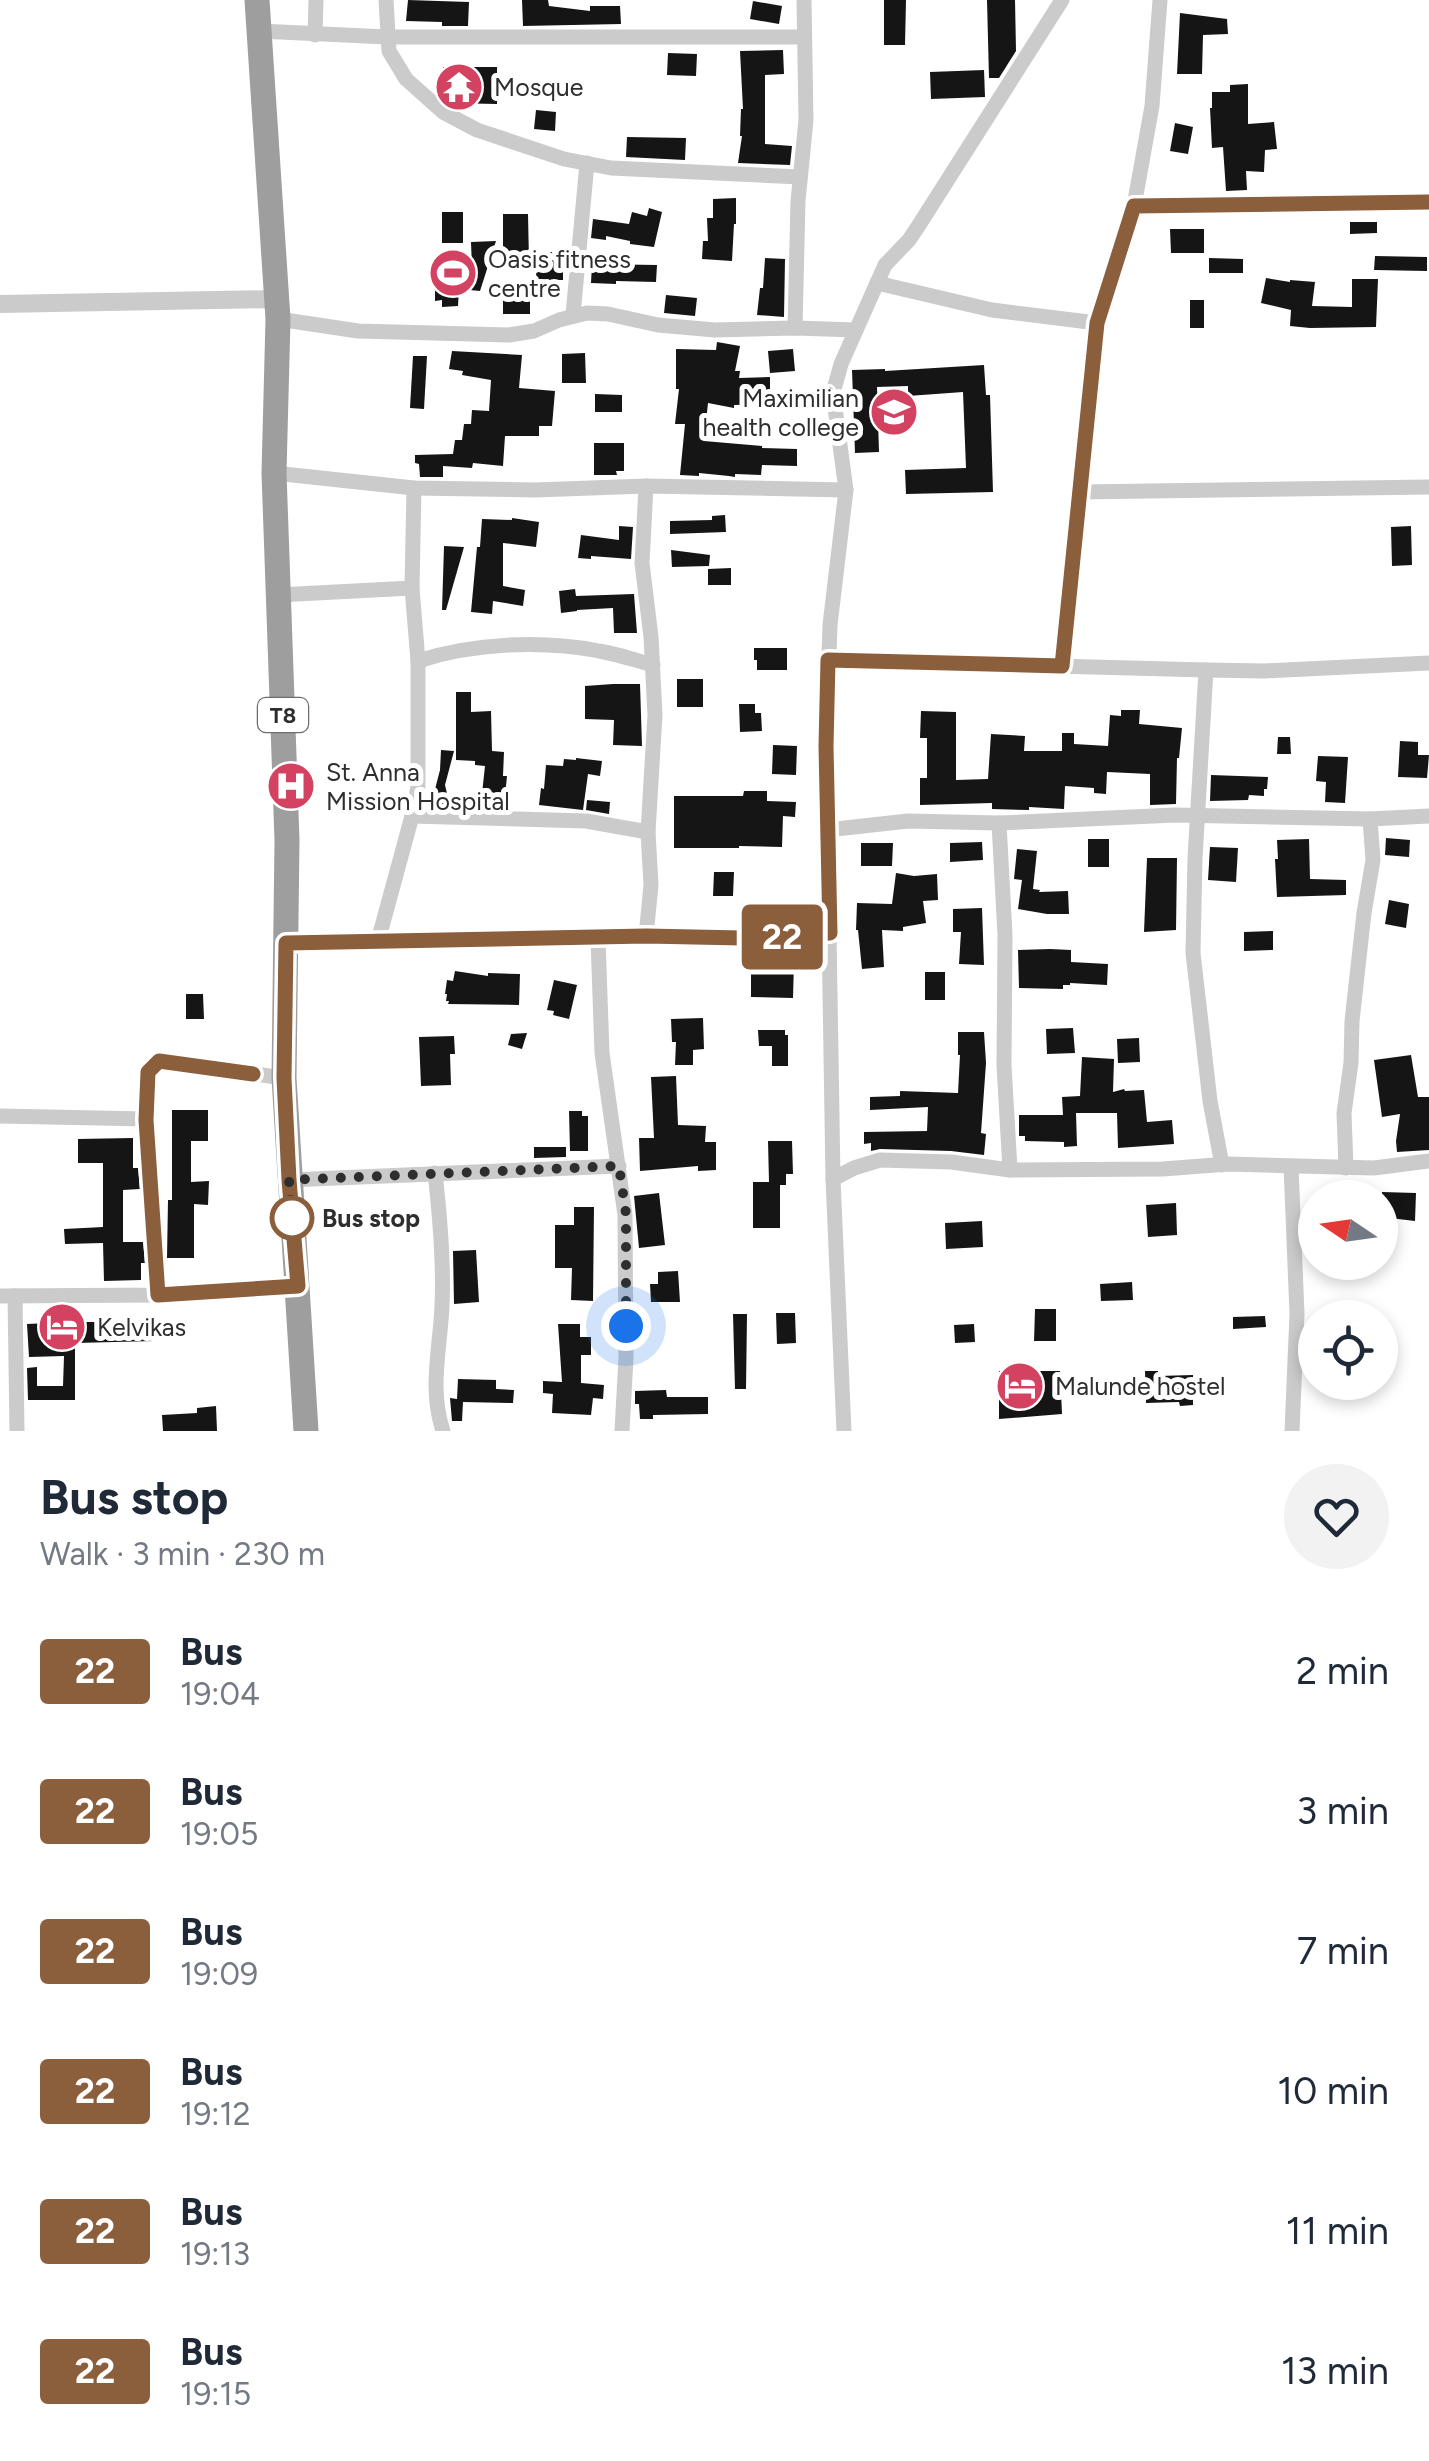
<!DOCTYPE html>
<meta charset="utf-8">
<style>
:root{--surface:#fff;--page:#f2f2f3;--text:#1f2937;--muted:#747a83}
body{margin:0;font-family:Figtree,sans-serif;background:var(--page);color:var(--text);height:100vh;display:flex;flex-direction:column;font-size:38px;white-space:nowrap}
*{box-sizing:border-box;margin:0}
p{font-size:32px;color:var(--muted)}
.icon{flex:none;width:55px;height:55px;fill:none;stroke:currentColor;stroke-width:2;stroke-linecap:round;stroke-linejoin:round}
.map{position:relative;height:1431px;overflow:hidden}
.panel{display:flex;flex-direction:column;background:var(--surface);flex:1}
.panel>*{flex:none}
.badge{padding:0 20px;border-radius:8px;font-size:35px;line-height:65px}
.needle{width:65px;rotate:283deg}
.controls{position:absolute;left:1298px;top:1180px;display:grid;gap:20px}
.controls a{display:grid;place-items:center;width:100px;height:100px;border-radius:50%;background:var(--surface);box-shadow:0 5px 15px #0003;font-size:50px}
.you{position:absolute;width:50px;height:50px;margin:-25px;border:8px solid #fff;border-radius:50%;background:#1a73e8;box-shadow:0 0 0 15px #1a73e833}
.map>.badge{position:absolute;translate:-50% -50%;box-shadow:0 0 0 5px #fff}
.round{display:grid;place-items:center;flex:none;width:105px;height:105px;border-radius:52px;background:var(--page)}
.head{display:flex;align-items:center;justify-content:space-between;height:170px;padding:0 40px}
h1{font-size:48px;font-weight:700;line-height:75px}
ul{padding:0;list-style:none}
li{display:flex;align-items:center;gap:30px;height:140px;padding:0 40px}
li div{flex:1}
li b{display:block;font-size:38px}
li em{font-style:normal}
li .badge{min-width:110px;font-weight:700;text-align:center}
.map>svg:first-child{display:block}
.building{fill:#151515}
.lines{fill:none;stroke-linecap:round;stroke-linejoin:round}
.minor{stroke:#cbcbcb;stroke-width:15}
.tertiary{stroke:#cbcbcb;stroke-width:18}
.trunk{stroke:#9e9e9e;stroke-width:25}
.line-casing{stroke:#fff;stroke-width:22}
.line{stroke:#8b5e3c;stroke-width:15}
.walk{stroke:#2e2e2e;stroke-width:10;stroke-dasharray:0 18}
.stop-dot{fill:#fff;stroke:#8b5e3c;stroke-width:5}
.labels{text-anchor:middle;stroke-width:10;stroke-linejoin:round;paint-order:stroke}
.shield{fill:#fff;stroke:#6d6d6d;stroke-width:2.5}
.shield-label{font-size:22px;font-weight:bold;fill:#2e2e2e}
.poi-label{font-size:25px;fill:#2e2e2e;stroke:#fff;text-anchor:start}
.stop-label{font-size:25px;font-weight:bold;fill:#2e2e2e;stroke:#fff;text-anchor:start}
</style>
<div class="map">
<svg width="1429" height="1431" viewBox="0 0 1429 1431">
<rect width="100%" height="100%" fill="#fff"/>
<!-- building -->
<g class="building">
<path d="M408,0L469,2L468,26H442V22L406,21Z"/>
<path d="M522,0H548L549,6L590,11V6H620L621,24L523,26Z"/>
<path d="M884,0H906L905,45H884Z"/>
<path d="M987,0H1015L1016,51L999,78H989Z"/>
<path d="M753,1L782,6L779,24L750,19Z"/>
<path d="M1180,13L1227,19L1228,34L1203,35L1202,74H1177Z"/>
<path d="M783,50L784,74L765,75V144L792,146L790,165L738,163L742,136H740L741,109H743L740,51Z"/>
<path d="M668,53L697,54L696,76L667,75Z"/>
<path d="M443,67H497V104L449,103L443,97Z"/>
<path d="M984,70L985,97L931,99L930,72Z"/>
<path d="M1248,84V124L1274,122L1277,149L1265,150L1264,172L1246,171L1247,190L1226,191L1223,147L1212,148L1210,108H1212V92H1230V85Z"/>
<path d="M536,110L556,112L555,131L534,129Z"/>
<path d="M1175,123L1193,127L1188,154L1170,151Z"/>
<path d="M627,137L686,138L685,160L626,157Z"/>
<path d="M736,198V224H734L732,261L702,259L703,241H708L707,218H713V199Z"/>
<path d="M649,208L662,212L654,247L630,244V241L606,236V240L591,238L593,219L629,224L632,212L647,216Z"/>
<rect x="442" y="212" width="21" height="31"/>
<path d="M503,214H528L529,261L503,262Z"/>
<path d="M1350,222H1377V233L1350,234Z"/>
<path d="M1170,229H1204V253H1171Z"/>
<path d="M496,241L480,291L459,289L458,306L442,307V300L435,301V267H472L471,242Z"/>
<path d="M537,252H563V280H536Z"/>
<path d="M1375,256L1427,257V271L1374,270Z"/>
<path d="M765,258L785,259L784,317L757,315L760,288H763Z"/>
<path d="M1209,258L1243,259V273H1209Z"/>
<path d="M592,264L657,265L656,282L616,281V284L591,283Z"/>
<path d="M1266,278L1290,282V280L1315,282L1312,306L1352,307V279H1378L1376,327L1310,328L1290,326L1291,310L1261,303Z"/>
<rect x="503" y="293" width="27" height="21"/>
<path d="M666,295L697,298L695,316L664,313Z"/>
<rect x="1190" y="300" width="14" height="28"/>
<path d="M717,342L740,346L735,371H740L739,378L770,377V404L734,405V408L708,403L704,441L762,446V448L797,449V466L762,465L761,475L735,474V477L729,476L699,473V476L680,475L685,424H675L679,389H676V349L716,350Z"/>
<path d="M793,349L795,371L770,373L768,351Z"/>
<path d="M452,351L522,355L519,388L555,391L552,426H539V436H505L503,466L473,463L472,468L443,466V477H420L419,464L415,463V455L453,454L455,440H462L464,424H471L472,410L489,411L491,380L462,375L463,371L449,369Z"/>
<path d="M585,353L586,383H562V354Z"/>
<path d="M413,356H427L424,409L410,408Z"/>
<path d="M984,365L986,395H990L993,492L906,494L905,470L966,468L963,392L908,396V386L877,387L879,452L855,453L852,370L885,369V371Z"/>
<path d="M595,394L622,395V412H595Z"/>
<path d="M594,443H624V471H616L617,475H594Z"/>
<path d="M725,515L726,532L670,534V521L712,520V516Z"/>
<path d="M512,518L539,522L536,547L503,543V586L525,590L523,606L493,601L492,614L471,612L477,547H480L482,519L512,520Z"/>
<path d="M619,526L633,527L631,559L591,556V559L578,558L581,535L619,540Z"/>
<path d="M1411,526L1412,565L1392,566L1391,527Z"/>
<path d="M444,546L464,547L446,610H442Z"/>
<path d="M671,550L710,555L709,566L672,567Z"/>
<path d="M731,568V585H708V569Z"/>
<path d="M575,589L576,596L634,594L637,633H614L613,608L577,610V611L561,613L559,591Z"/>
<path d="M754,648H787V670H757V660H754Z"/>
<rect x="677" y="679" width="26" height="28"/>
<path d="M613,684H640L642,746L613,745L614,720L585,719V686Z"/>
<path d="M456,692H471V712L491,711L492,751L504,752L503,776H507L504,806L481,803L485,766L475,765V761L456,760Z"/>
<path d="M739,704H755V713H761L762,731L740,732Z"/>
<path d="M1121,710H1140L1139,724L1182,728L1179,758H1177L1176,804L1150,805V774L1107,772L1106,794L1094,793V788L1065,786L1064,809L1029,807V810L992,809V803L920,805V778H927V738H920L921,711L956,712V780L988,779L991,734L1025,736L1024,751H1062V733H1074V744L1108,746L1110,715L1121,716Z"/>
<path d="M1278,737H1290L1291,754H1277Z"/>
<path d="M1400,741L1418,742V755H1429L1427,778L1398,777Z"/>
<path d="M773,745L797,746L796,775L772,774Z"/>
<path d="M441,750L454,751L445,785L450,806L437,805L434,793L440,770Z"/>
<path d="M1318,756L1348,757L1345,803L1325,802L1326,782L1316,781Z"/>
<path d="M576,758L602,761L600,776L588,774L583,810L539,805L541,788L544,789L546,765L563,766L564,759L576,760Z"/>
<path d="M1211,775L1268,777L1267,789H1264V796L1249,795L1248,800L1210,801Z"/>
<path d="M744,791H767V801L796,802L795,817L783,816L782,847L739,846V848H674V796H743Z"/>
<path d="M587,800L610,802L609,814L586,810Z"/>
<path d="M1386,838L1410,840L1409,857L1385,855Z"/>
<rect x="1088" y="839" width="21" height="28"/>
<path d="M1309,839L1310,879L1346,880V895L1277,897L1275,859H1278L1277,840Z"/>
<path d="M982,842L983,860L950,862V843Z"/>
<path d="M861,843H893L892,866H861Z"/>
<path d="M1210,847L1238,848L1236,882L1208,880Z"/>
<path d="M1017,849L1037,851L1033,889L1040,890L1039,892L1068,891L1069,914H1047L1018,909L1022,880L1014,879Z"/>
<path d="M1147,858H1177L1176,930L1144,932Z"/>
<path d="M714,872H734L733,896H713Z"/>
<path d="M896,873L914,876L937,874L938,900L923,901L926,923L903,927V931L882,930L884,967L862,969L858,930H856L857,903L892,904Z"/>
<path d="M1389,900L1409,904L1406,928L1385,924Z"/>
<path d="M982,908L984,965L959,964L961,932H953V909Z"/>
<path d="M1273,931V950L1244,951V932Z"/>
<path d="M1050,949L1071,950V962L1108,964L1107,985L1070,983V985H1063V989L1019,988L1018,950Z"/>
<path d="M751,960L794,961L793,998L751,997Z"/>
<path d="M455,971L488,976V973L520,974L519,1005L448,1004L449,1001H446L447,994H445L447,980L453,981Z"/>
<rect x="925" y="972" width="20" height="28"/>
<path d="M554,980L577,985L569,1019L553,1015L554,1011L547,1010Z"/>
<path d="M186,994H203L204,1019H186Z"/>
<path d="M703,1018L704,1049L693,1050V1065H675L676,1042H672L671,1019Z"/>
<path d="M1073,1028L1075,1053L1047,1054L1046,1029Z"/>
<path d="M758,1030H785V1035H788V1066H772V1046H759Z"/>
<path d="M958,1032H984L986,1063L981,1133L986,1134L984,1155L951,1151L880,1149L871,1151V1143L864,1144V1132L927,1131L928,1107L870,1110V1097L900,1096V1091L958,1093L960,1055H958Z"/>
<path d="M527,1033L522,1049L508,1045L511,1034Z"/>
<path d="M454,1036L455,1054H450L451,1085L421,1086L419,1037Z"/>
<path d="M1139,1038L1140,1062L1118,1063L1117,1039Z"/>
<path d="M1411,1055L1418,1097H1429V1150L1397,1152L1396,1141L1400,1114L1382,1117L1374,1060Z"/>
<path d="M1082,1057L1114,1059L1113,1092L1124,1089L1125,1091L1144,1090L1147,1122L1172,1120L1174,1144L1118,1148L1117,1113H1076L1077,1146L1064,1147V1142L1025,1141V1136H1019V1115H1063L1062,1097L1080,1096Z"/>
<path d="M676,1076L678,1125L706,1126L705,1142H716V1170L698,1171V1166L640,1171L639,1138H654L651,1077Z"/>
<path d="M172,1110H208V1141H191V1182L209,1181L208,1205L194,1204V1258H167L168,1200H172Z"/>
<path d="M569,1111H582V1116H588V1151H570Z"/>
<path d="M133,1138V1168H138L140,1189L123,1190V1242H143L145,1263H141V1280L104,1281L103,1243L65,1244L64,1229L103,1227V1163H78V1139Z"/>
<path d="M768,1141H792L793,1174H786V1185H780V1228H753V1182H769Z"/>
<path d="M534,1147H566V1157L534,1158Z"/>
<path d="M1382,1192L1416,1193L1415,1221L1381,1217Z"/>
<path d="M659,1193L665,1245L639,1248L634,1196Z"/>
<path d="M1176,1203L1177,1235L1148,1237L1146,1205Z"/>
<path d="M574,1207H594L593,1301L571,1300L572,1268H555V1225H574Z"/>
<path d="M982,1221L983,1247L946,1249L945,1223Z"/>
<path d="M476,1250L479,1302L454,1304L453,1251Z"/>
<path d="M678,1271L680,1302H651L650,1284H658V1272Z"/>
<path d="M1132,1282L1133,1300L1101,1301L1100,1284Z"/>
<path d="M1035,1309H1056V1341H1034Z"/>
<path d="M776,1313H795L796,1343L777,1344Z"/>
<path d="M733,1314H747L746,1389H735Z"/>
<path d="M1265,1316L1266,1327L1233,1329V1317Z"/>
<path d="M69,1322H154V1341L75,1343V1400H28L27,1368L37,1367V1386H63L64,1356L29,1357L27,1324Z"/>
<path d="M558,1324H580V1337H591V1355H581V1383L604,1385L603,1399L593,1398L591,1415L552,1413L553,1394L543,1393V1381L562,1382Z"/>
<path d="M974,1324L975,1342L955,1343L954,1325Z"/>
<path d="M999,1371H1060L1062,1414L999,1419Z"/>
<path d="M1145,1371H1158V1376L1193,1375V1405L1180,1406L1179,1402L1146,1403Z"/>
<path d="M458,1379L496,1380V1389L514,1390L513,1403L463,1402L462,1421H452L450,1398L457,1399Z"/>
<rect x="1336" y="1382" width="20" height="16"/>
<path d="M666,1390L667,1397H708V1414L653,1415V1419H640L639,1404H635V1391Z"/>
<path d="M216,1406L217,1431H163L162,1415L197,1413V1408Z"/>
</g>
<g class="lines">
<!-- minor -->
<g class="minor">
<path d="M386,0L389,51L406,79L443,112L477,130L564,159L611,168L800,177"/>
<path d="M259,31L387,37H803"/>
<path d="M315,35L316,0"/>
<path d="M1134,206L1152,106L1160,0"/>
<path d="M877,283L992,310L1097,323"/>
<path d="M573,315L587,163"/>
<path d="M278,319L358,331L509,335L534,331L559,320L587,313L608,314L658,325L715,330L795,328L856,330"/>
<path d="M795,328L798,201L806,120L804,0"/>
<path d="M274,473L414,488L535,490L646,486L846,490"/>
<path d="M646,486L642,563L651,637L655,715L648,832L651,885L646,936"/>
<path d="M1080,492L1429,487"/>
<path d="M278,595L412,588"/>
<path d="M828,660L1206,670L1264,671L1429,663"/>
<path d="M418,661C473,643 542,640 599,651C617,654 635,660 653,665"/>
<path d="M1062,666L1097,323L1134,206L1429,202"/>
<path d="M1206,670L1195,858L1193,953L1210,1101L1222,1165"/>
<path d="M412,816L586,821L648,832"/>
<path d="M999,823L1005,935L1004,1065L1010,1170"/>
<path d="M827,830L908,821L999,823L1175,815L1370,819L1429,816"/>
<path d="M598,939L602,1053L625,1215L626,1358L622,1431"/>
<path d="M378,941L412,816L418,787V661L412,588L414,488"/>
<path d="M285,943L646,936L741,938L830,933"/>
<path d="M0,1116L146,1119"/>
<path d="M1291,1166L1297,1314L1292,1431"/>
<path d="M1346,1168L1344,1113L1351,1063L1352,1021L1364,913L1373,860L1370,819"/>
<path d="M435,1173C440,1217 444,1262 442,1306C440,1350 429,1389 443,1431"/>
<path d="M833,1179L854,1168L880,1160L951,1162L1010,1170L1163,1169L1228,1164L1374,1168L1429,1161"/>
<path d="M289,1180L619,1166"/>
<path d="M158,1295L146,1119L147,1072L159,1061L284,1078"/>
<path d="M0,1296L158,1295L298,1286"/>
<path d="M15,1296L17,1431"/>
<path d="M844,1431L833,1179L826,746L830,625L846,490L833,393L841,364L885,265L909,240L919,225L1062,0"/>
</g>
<!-- tertiary -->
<path class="tertiary" d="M0,304L276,299"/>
<!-- trunk -->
<path class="trunk" d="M257,0L278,319L274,473L287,840L284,1078L306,1431"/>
</g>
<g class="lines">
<!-- line casing -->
<g class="line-casing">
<path id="line" d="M253,1074L159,1061L148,1072L146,1120L158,1295L298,1286L289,1180L284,1078L286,943L646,936L742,938L830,933L826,746L828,660L1062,666L1097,323L1134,206L1429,202"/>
</g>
<!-- line -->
<use href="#line" class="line"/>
<!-- walk -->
<path class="walk" d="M292,1218L289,1180L619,1166L626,1214V1326"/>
</g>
<!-- icons -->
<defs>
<g id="temple-disc" transform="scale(2.5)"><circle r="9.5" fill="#d44262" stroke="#fff"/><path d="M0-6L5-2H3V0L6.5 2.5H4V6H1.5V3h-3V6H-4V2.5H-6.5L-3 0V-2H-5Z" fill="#fff"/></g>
<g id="stadium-disc" transform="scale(2.5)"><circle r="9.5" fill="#d44262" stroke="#fff"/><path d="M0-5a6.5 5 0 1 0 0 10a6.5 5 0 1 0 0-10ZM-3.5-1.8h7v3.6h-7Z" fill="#fff"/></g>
<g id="school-disc" transform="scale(2.5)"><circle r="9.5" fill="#d44262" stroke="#fff"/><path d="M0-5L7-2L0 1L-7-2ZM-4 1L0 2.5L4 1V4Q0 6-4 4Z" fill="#fff"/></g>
<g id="hospital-disc" transform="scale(2.5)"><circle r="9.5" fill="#d44262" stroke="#fff"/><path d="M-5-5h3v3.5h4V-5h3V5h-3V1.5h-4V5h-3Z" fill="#fff"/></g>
<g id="hotel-disc" transform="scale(2.5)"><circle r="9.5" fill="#d44262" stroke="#fff"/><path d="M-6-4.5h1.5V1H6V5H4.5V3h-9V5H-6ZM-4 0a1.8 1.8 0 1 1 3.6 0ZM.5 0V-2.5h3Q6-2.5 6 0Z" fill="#fff"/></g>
</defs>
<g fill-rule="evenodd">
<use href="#temple-disc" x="459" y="87"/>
<use href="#stadium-disc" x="453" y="273"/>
<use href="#school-disc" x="894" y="412"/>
<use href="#hospital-disc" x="291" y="786"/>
<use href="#hotel-disc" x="62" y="1327"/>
<use href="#hotel-disc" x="1020" y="1386"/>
</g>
<!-- markers -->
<circle class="stop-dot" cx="292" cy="1218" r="20"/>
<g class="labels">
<!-- shield labels -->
<rect class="shield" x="258" y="698" width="50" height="34" rx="8"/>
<g class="shield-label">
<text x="283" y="723">T8</text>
</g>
<!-- poi labels -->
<g class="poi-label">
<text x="494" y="96">Mosque</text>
<text x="488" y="268">Oasis fitness<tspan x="488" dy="29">centre</tspan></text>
<text x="859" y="407" text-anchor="end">Maximilian<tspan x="859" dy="29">health college</tspan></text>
<text x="326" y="781">St. Anna<tspan x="326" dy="29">Mission Hospital</tspan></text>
<text x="97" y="1336">Kelvikas</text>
<text x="1055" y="1395">Malunde hostel</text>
</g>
<!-- stop labels -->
<g class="stop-label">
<text x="322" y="1227">Bus stop</text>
</g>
</g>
</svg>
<div class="controls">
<a><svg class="needle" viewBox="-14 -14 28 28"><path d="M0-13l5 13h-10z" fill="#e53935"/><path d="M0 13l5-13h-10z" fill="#747a83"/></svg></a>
<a><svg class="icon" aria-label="locate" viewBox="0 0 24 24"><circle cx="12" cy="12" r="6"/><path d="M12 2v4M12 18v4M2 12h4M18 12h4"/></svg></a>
</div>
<div class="you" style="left:626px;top:1326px"></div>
<b class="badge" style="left:782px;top:937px;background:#8b5e3c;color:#fff">22</b>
</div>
<section class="panel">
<div class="head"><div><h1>Bus stop</h1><p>Walk · 3 min · 230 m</p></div><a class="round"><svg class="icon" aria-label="heart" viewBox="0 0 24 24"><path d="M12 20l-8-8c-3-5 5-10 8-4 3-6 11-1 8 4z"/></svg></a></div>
<ul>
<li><span class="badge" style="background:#8b5e3c;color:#fff">22</span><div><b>Bus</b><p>19:04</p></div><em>2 min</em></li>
<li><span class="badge" style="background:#8b5e3c;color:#fff">22</span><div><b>Bus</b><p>19:05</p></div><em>3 min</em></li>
<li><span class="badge" style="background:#8b5e3c;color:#fff">22</span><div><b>Bus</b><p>19:09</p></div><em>7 min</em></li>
<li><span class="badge" style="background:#8b5e3c;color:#fff">22</span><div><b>Bus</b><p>19:12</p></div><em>10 min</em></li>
<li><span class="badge" style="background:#8b5e3c;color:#fff">22</span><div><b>Bus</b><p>19:13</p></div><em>11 min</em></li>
<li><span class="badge" style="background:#8b5e3c;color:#fff">22</span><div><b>Bus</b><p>19:15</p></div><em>13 min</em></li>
</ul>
</section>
